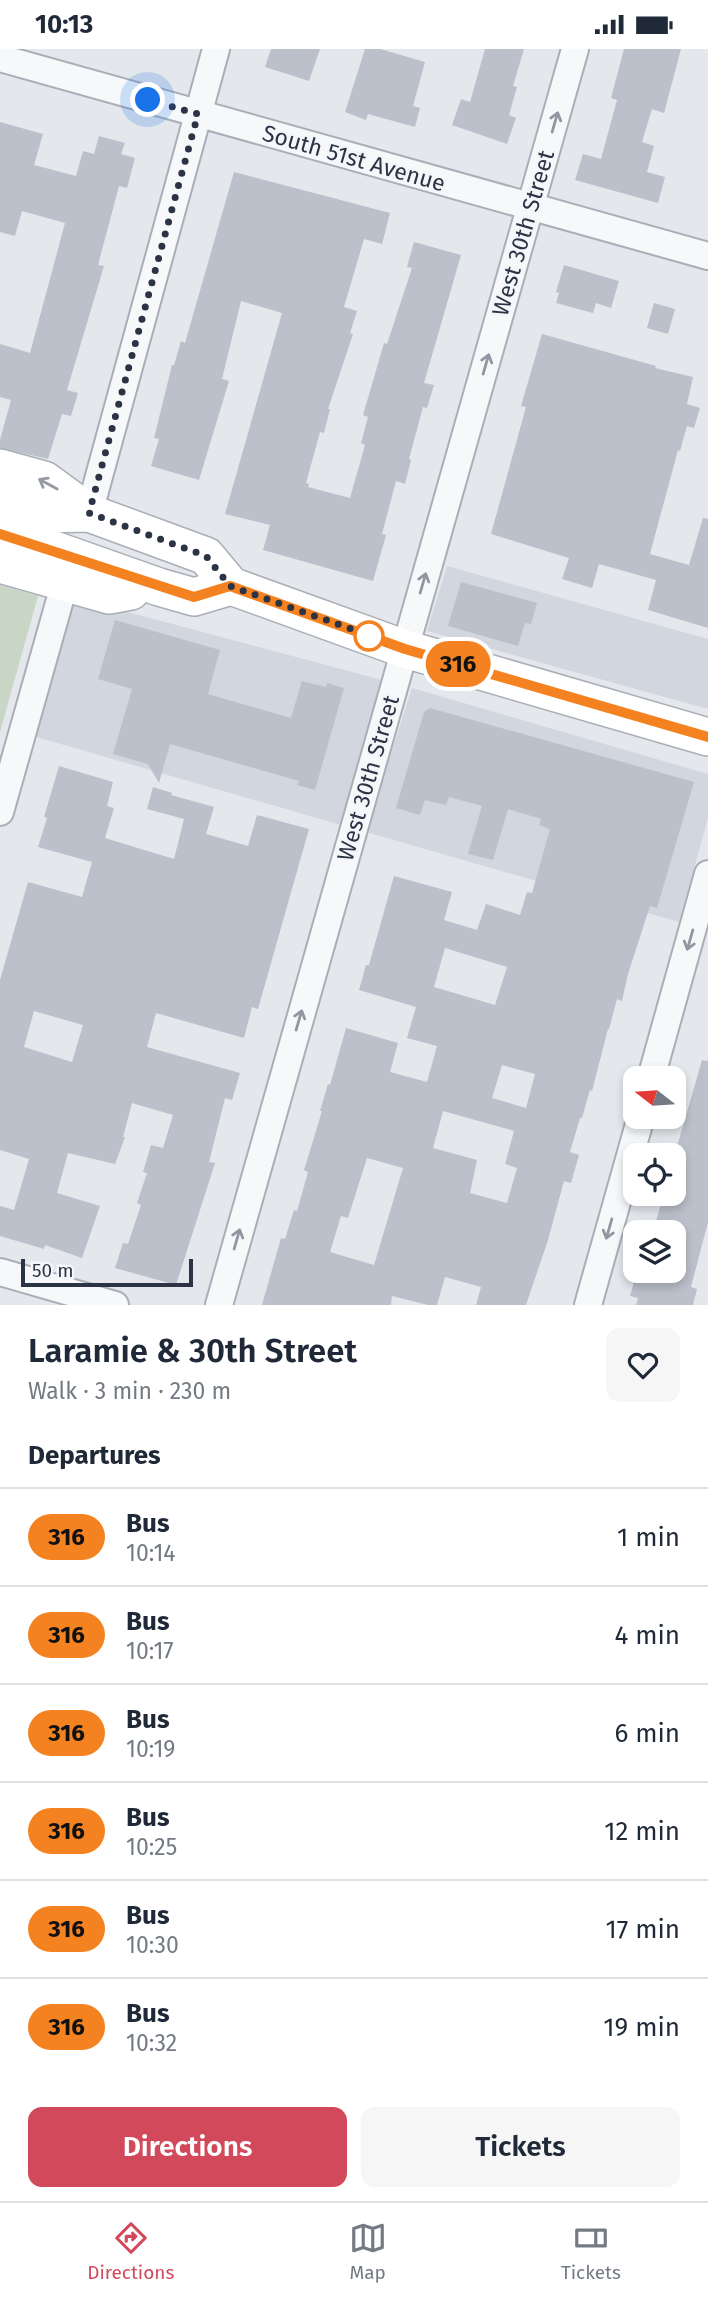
<!DOCTYPE html>
<meta charset="utf-8">
<style>
:root{--surface:#fff;--page:#f6f6f7;--text:#1f2937;--muted:#747a83;--line:#e0e1e3;--accent:#d1495b}
body{margin:0;font-family:"Fira Sans",sans-serif;background:var(--page);color:var(--text);height:100vh;display:flex;flex-direction:column;font-size:26px;white-space:nowrap}
*{box-sizing:border-box;margin:0}
p{font-size:23px;color:var(--muted)}
.icon{flex:none;width:38px;height:38px;fill:none;stroke:currentColor;stroke-width:2;stroke-linecap:round;stroke-linejoin:round}
.map{position:relative;height:1256px;overflow:hidden}
.panel{display:flex;flex-direction:column;background:var(--surface);flex:1}
.panel>*{flex:none}
.badge{padding:0 14px;border-radius:23px;font-size:24px;line-height:46px}
.needle{width:46px;rotate:287deg}
.fabs{position:absolute;left:623px;top:1017px;display:grid;gap:14px}
.fabs a{display:grid;place-items:center;width:63px;height:63px;border-radius:14px;background:var(--surface);box-shadow:0 4px 10px #0003;font-size:35px}
.scale{position:absolute;left:21px;bottom:18px;width:172px;box-sizing:border-box;padding-left:7px;border:4px solid #2b3445;border-top:0;font-size:19px;line-height:24px;white-space:nowrap;color:#2b3445;-webkit-text-stroke:5px #f4f6f9;paint-order:stroke}
.you{position:absolute;width:35px;height:35px;margin:-18px;border:5px solid #fff;border-radius:50%;background:#1a73e8;box-shadow:0 0 0 10px #1a73e833}
.map>.badge{position:absolute;translate:-50% -50%;box-shadow:0 0 0 4px #fff}
h2{padding:0 28px;font-size:26px;line-height:63px}
.round{display:grid;place-items:center;flex:none;width:74px;height:74px;border-radius:14px;background:var(--page)}
.summary{display:flex;align-items:center;justify-content:space-between;height:119px;padding:0 28px}
h1{font-size:33px;font-weight:600;line-height:52px}
.primary-button{display:flex;gap:14px;margin-top:auto;padding:14px 28px}
.primary-button a{flex:1;height:80px;border-radius:14px;background:var(--accent);color:#fff;font-size:28px;font-weight:600;line-height:80px;text-align:center}
.primary-button a+a{background:var(--page);color:var(--text)}
ul{padding:0;list-style:none}
li{display:flex;align-items:center;gap:21px;height:98px;padding:0 28px;border-top:2px solid var(--line)}
li div{flex:1}
li b{display:block;font-size:26px}
li em{font-style:normal}
li .badge{min-width:77px;font-weight:700;text-align:center}
.status{display:flex;justify-content:space-between;align-items:center;height:49px;padding:0 35px;background:var(--surface);direction:ltr}
.status svg{height:19px;fill:currentColor}
.tabs{display:flex;justify-content:space-around;align-items:center;height:98px;border-top:2px solid var(--line);background:var(--surface);font-size:19px;color:var(--muted)}
.tabs a{display:grid;justify-items:center;gap:4px}
.tabs .on{color:var(--accent)}
.map>svg:first-child{display:block}
.built{fill:#d2d6de}
.green{fill:#c9d6c5}
.building{fill:#bbc0ca;fill-rule:evenodd}
.lines{fill:none;stroke-linecap:round;stroke-linejoin:round}
.street-casing{stroke:#a9aeb7;stroke-width:30}
.secondary-casing{stroke:#a9aeb7;stroke-width:40}
.street{stroke:#f7f8fa;stroke-width:26}
.secondary{stroke:#fff;stroke-width:37}
.oneway{stroke:#9196a0}
.oneway2{stroke:#959aa2}
.line-casing{stroke:#fff;stroke-width:16}
.line{stroke:#f58220;stroke-width:10}
.walk{stroke:#2b3445;stroke-width:7;stroke-dasharray:0 12.6}
.stop-dot{fill:#fff;stroke:#f58220;stroke-width:3.5}
.labels{text-anchor:middle;stroke-width:5;stroke-linejoin:round;paint-order:stroke}
.street-label{font-size:23px;fill:#2b3445;stroke:#f4f6f9}
</style>
<div class="status"><b>10:13</b><svg viewBox="0 0 49 12"><path d="M0 12V9h3v3zM5 12V6h3v6zM10 12V3h3v9zM15 12V0h3v12zM26 1h20v11H26zM47 4h2v5h-2z"/></svg></div>
<div class="map">
<svg width="708" height="1256" viewBox="0 0 708 1256">
<rect width="100%" height="100%" fill="#e4e7ec"/>
<!-- built -->
<g class="built">
<path d="M447,517L708,590V660L427,582Z"/>
<path d="M71,548L382,631L341,776L33,687Z"/>
<path d="M412,639L708,725V769L679,873L366,783Z"/>
</g>
<!-- green -->
<path class="green" d="M0,536L38,547L0,683Z"/>
<!-- building -->
<g class="building">
<path d="M271,0H320L309,32L265,18Z"/>
<path d="M365,0H380L425,13L413,57L420,59L415,78L368,65L366,71L345,63Z"/>
<path d="M485,0H524L513,37L517,38L509,66L516,69L507,95L452,76L461,50L470,53Z"/>
<path d="M624,0H681L664,64L652,60L642,93L654,97L647,123L665,128L658,154L575,131L583,105L601,110L617,51L611,49Z"/>
<path d="M0,73L43,85L34,116L76,127L83,102L94,105L99,87L125,94L121,105L135,109L127,139L119,137L98,216L104,217L67,341L78,344L71,367L62,365L48,410L0,399V391L11,351L0,348V295L30,304L65,174L22,162L15,187L0,183Z"/>
<path d="M234,123L390,164L382,195L364,190L344,258L357,262L350,284L353,285L328,360H330L324,384L320,383L306,434L309,435L308,438L350,449L365,396L361,394L368,368L363,366L384,294L387,295L412,219L407,218L414,193L461,206L424,334L434,336L427,359L423,358L409,410L411,411L405,435L396,432L382,485L386,486L373,532L263,501L270,476L225,465L282,264L241,252L222,330L229,332L199,431L151,417L159,390L154,389L172,316H174L181,292L185,294Z"/>
<path d="M564,216L619,232L611,259L596,254L593,264L556,254L559,244L556,243Z"/>
<path d="M654,254L675,260L668,285L647,279Z"/>
<path d="M542,285L656,317L655,319L693,328L687,355L700,359L694,379L687,377L680,402L678,401L650,505L689,516L703,469L708,470V579L648,561L656,531L599,515L592,539L562,530L569,509L491,485L526,358L521,357Z"/>
<path d="M461,533L537,554L531,575L525,574L518,597L448,577Z"/>
<path d="M115,571L220,601L208,645L291,669L302,632L326,638L327,634L344,639L315,741L297,736L299,732L170,695L159,734L148,715L113,705L132,640L98,630Z"/>
<path d="M430,659L694,733L657,859L650,857L628,925L622,952L617,950L609,980H608L592,1042L590,1041L582,1069H580L570,1103L579,1106L571,1134L564,1132L548,1191L526,1256H476L481,1238L445,1228L437,1256H428L392,1247L391,1256H262L281,1189L285,1190L294,1161L297,1162L308,1123L304,1121L322,1062H320L328,1035L330,1036L346,979L398,994L390,1023L427,1033L437,997L407,989L416,958L359,941L366,916H369L394,827L452,843L444,871L477,881L486,855L520,866L527,843L532,844L550,780L539,776L541,770L508,760L493,811L468,805L482,757L449,748L446,756L425,751L420,766L396,759L424,663ZM445,899L507,918L495,956L434,938ZM502,1016L535,1025L526,1059L492,1049ZM443,1062L514,1082L505,1115L517,1119L507,1154L470,1144L477,1111L433,1099ZM367,1109L403,1119L374,1216L330,1203L341,1167L348,1169Z"/>
<path d="M59,717L113,733L107,757L114,759L105,789L174,810L184,770L147,760L153,738L172,744L171,746L214,758L206,785L248,797L257,766L309,780L258,960L252,958L244,989L156,964L147,998L240,1024L232,1051L225,1049L209,1113L215,1114L176,1236L115,1219L123,1194L128,1195L141,1156L137,1154L147,1124L143,1123L151,1096L163,1099L173,1066L132,1054L123,1088H125L115,1115L68,1104L57,1144L100,1157L82,1209L45,1196L44,1200L0,1187V1157L14,1161L29,1110L0,1101V931L28,833L82,848L92,813L38,798L47,769L44,768ZM34,962L83,976L72,1013L24,998Z"/>
<path d="M702,1011L708,1012V1173L691,1238L697,1240L693,1256H636L638,1249L630,1247L637,1222H674V1183H653L664,1144H674V1108Z"/>
</g>
<g class="lines">
<!-- street casing -->
<g class="street-casing">
<g id="street">
<path d="M0,9L708,207"/>
<path d="M89,464L216,0"/>
<path d="M0,763L65,533"/>
<path d="M651,1029L708,825"/>
<path d="M0,1223L115,1256"/>
<path d="M219,1256L575,0"/>
<path d="M588,1256L641,1068"/>
</g>
</g>
<!-- secondary casing -->
<g class="secondary-casing">
<g id="secondary">
<path d="M0,419L44,431L89,464"/>
<path d="M0,454L41,465L89,464L206,507L231,537L405,600L708,688"/>
<path d="M0,485L43,497L159,538L194,548L231,537"/>
<path d="M0,515L109,546L131,542"/>
</g>
</g>
<!-- street -->
<use href="#street" class="street"/>
<!-- secondary -->
<use href="#secondary" class="secondary"/>
</g>
<!-- one-way arrows -->
<defs><path id="oneway-shaft" d="M-6 0H5M1.5-3L5.5 0L1.5 3" fill="none" stroke-width="1.6" stroke-linecap="round" stroke-linejoin="round" transform="scale(1.75)"/></defs>
<g class="oneway">
<use href="#oneway-shaft" transform="translate(555 73) rotate(-74)"/>
<use href="#oneway-shaft" transform="translate(486 315) rotate(-74)"/>
<use href="#oneway-shaft" transform="translate(423 534) rotate(-74)"/>
<use href="#oneway-shaft" transform="translate(690 891) rotate(106)"/>
<use href="#oneway-shaft" transform="translate(299 971) rotate(-74)"/>
<use href="#oneway-shaft" transform="translate(609 1180) rotate(106)"/>
<use href="#oneway-shaft" transform="translate(237 1190) rotate(-74)"/>
</g>
<use class="oneway2" href="#oneway-shaft" transform="translate(48 435) rotate(-151)"/>
<g class="lines">
<!-- line casing -->
<g class="line-casing">
<path id="line" d="M0,485L194,548L230,537L405,600L708,688"/>
</g>
<!-- line -->
<use href="#line" class="line"/>
<!-- walk -->
<path class="walk" d="M148,51L198,65L89,464L206,507L230,537L377,589L369,587"/>
</g>
<!-- markers -->
<circle class="stop-dot" cx="369" cy="587" r="14"/>
<g class="labels">
<!-- street labels -->
<g class="street-label">
<text transform="translate(354 109) rotate(16)" y="8">South 51st Avenue</text>
<text transform="translate(523 184) rotate(-74)" y="8">West 30th Street</text>
<text transform="translate(368 729) rotate(-74)" y="8">West 30th Street</text>
</g>
</g>
</svg>
<div class="fabs">
<a><svg class="needle" viewBox="-14 -14 28 28"><path d="M0-13l5 13h-10z" fill="#e53935"/><path d="M0 13l5-13h-10z" fill="#747a83"/></svg></a>
<a><svg class="icon" aria-label="locate" viewBox="0 0 24 24"><circle cx="12" cy="12" r="6"/><path d="M12 2v4M12 18v4M2 12h4M18 12h4"/></svg></a>
<a><svg class="icon" aria-label="layers" viewBox="0 0 24 24"><path d="M12 4l9 5-9 5-9-5zM3 14l9 5 9-5"/></svg></a>
</div>
<div class="scale">50 m</div>
<div class="you" style="left:148px;top:51px"></div>
<b class="badge" style="left:458px;top:615px;background:#f58220;color:#111">316</b>
</div>
<section class="panel">
<div class="summary"><div><h1>Laramie &amp; 30th Street</h1><p>Walk · 3 min · 230 m</p></div><a class="round"><svg class="icon" aria-label="heart" viewBox="0 0 24 24"><path d="M12 20l-8-8c-3-5 5-10 8-4 3-6 11-1 8 4z"/></svg></a></div>
<h2>Departures</h2>
<ul>
<li><span class="badge" style="background:#f58220;color:#111">316</span><div><b>Bus</b><p>10:14</p></div><em>1 min</em></li>
<li><span class="badge" style="background:#f58220;color:#111">316</span><div><b>Bus</b><p>10:17</p></div><em>4 min</em></li>
<li><span class="badge" style="background:#f58220;color:#111">316</span><div><b>Bus</b><p>10:19</p></div><em>6 min</em></li>
<li><span class="badge" style="background:#f58220;color:#111">316</span><div><b>Bus</b><p>10:25</p></div><em>12 min</em></li>
<li><span class="badge" style="background:#f58220;color:#111">316</span><div><b>Bus</b><p>10:30</p></div><em>17 min</em></li>
<li><span class="badge" style="background:#f58220;color:#111">316</span><div><b>Bus</b><p>10:32</p></div><em>19 min</em></li>
</ul>
<div class="primary-button"><a>Directions</a><a>Tickets</a></div>
</section>
<nav class="tabs">
<a class="on"><svg class="icon" aria-label="directions" viewBox="0 0 24 24"><path d="M12 3l9 9-9 9-9-9zM9 14v-3h6M13 9l2 2-2 2"/></svg>Directions</a>
<a><svg class="icon" aria-label="map" viewBox="0 0 24 24"><path d="M3 6l6-2 6 2 6-2v14l-6 2-6-2-6 2zM9 4v14M15 6v14"/></svg>Map</a>
<a><svg class="icon" aria-label="tickets" viewBox="0 0 24 24"><path d="M3 7h18v10H3zM15 7v10"/></svg>Tickets</a>
</nav>
